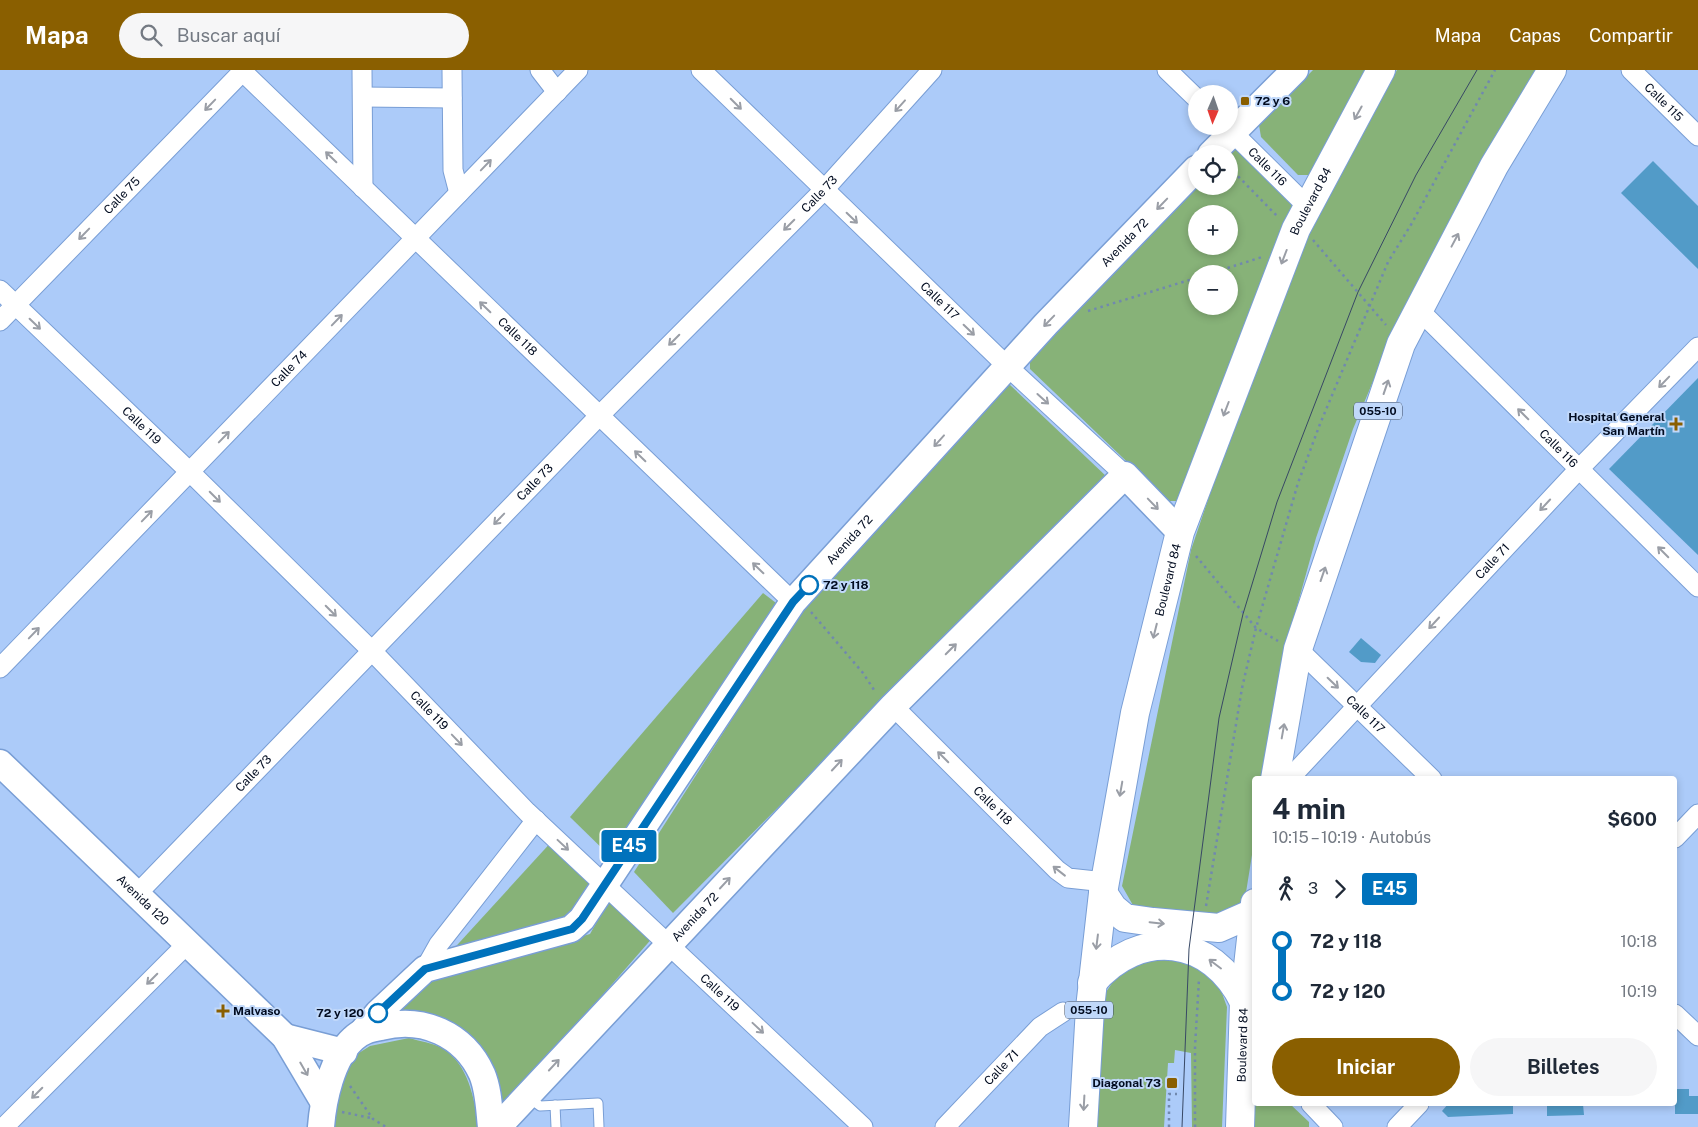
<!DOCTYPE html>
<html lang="es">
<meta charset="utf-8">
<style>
:root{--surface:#fff;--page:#f6f6f7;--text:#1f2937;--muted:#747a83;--accent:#8a5f00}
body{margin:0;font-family:"Public Sans",sans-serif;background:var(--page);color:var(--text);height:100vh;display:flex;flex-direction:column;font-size:19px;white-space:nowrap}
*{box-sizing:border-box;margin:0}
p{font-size:16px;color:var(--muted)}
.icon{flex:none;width:28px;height:28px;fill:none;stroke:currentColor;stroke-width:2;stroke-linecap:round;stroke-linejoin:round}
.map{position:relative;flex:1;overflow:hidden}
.panel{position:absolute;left:1252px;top:706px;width:425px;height:330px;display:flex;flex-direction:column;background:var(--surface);border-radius:5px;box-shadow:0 2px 8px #0003}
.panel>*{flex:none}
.badge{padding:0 10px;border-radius:4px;font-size:18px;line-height:32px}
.needle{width:32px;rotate:182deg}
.buttons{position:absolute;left:1188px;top:15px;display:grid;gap:10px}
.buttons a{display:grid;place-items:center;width:50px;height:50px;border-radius:50%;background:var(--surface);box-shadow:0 2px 8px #0003;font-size:25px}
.map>.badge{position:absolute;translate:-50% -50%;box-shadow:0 0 0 2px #fff}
.legs{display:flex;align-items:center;gap:8px;height:55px;padding:0 20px;font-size:16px}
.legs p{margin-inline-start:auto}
.summary{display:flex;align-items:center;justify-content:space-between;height:85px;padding:0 20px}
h1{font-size:28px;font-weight:700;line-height:38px}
.button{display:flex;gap:10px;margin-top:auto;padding:10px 20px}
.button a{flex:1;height:58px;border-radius:30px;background:var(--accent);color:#fff;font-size:20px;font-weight:700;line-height:58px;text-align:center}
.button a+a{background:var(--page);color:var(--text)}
ul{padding:0 20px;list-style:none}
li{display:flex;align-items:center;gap:18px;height:50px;font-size:19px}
li i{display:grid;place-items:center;width:8px;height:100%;margin:0 6px;background:currentColor}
li i::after{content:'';width:12px;height:12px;margin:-6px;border:4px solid;border-radius:50%;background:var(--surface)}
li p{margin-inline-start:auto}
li:first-child i{background:linear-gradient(#0000 50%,currentColor 0)}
li:last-child i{background:linear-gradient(currentColor 50%,#0000 0)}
header{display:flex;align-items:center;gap:30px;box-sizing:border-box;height:70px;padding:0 25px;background:var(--accent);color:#fff}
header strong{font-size:24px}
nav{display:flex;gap:28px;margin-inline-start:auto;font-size:18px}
.search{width:350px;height:45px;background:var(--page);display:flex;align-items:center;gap:12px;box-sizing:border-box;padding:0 18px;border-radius:28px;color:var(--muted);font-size:19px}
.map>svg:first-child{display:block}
.grass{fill:#87b278;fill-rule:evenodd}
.building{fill:#529bc8}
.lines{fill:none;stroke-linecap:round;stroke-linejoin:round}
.lane-casing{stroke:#799ed5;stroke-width:11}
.street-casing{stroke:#799ed5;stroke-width:21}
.secondary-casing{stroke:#799ed5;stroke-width:29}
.highway-casing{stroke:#799ed5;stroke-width:30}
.path{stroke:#7189ae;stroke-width:2.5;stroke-dasharray:2.5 4;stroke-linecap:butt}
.lane{stroke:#fff;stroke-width:9}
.street{stroke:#fff;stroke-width:19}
.secondary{stroke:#fff;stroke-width:26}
.highway{stroke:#fff;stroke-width:28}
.tram{stroke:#384865;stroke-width:1}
.oneway{stroke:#9a9ea6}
.line-1-casing{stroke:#fff;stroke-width:11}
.line-1{stroke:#0072bc;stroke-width:8}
.poi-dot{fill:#8a5f00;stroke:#c0d8fa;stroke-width:2}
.stop-1-dot{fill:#fff;stroke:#0072bc;stroke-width:2.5}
.labels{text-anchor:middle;stroke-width:4;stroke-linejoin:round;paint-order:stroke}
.shield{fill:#c0d8fa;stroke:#3b4961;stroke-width:1}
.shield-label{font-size:11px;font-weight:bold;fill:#020c20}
.poi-label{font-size:12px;font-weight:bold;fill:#020c20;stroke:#c0d8fa;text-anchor:start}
.street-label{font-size:12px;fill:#020c20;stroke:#c0d8fa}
.stop-label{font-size:12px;font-weight:bold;fill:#020c20;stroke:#c0d8fa;text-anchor:start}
</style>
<header>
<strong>Mapa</strong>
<div class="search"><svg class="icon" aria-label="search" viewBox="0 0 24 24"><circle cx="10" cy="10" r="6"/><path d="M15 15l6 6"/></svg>Buscar aquí</div>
<nav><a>Mapa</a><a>Capas</a><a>Compartir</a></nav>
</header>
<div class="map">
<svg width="1698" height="1057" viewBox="0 0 1698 1057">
<rect width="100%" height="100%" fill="#accbf9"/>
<!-- grass -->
<g class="grass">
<path d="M1313,0H1373L1316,105H1298L1261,67L1259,55Z"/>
<path d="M1397,0H1541L1393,264L1353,359L1316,468L1286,576L1264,709H1255V766L1244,835L1227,848L1134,837L1122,816L1191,480L1244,323L1309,165L1357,72Z"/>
<path d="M1233,80H1243L1293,130L1295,142L1181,431H1168L1030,299V286L1197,116H1229V84ZM1196,144H1229V176H1196ZM1196,204H1229V236H1196Z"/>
<path d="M1009,314L1107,407L673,843L634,802L805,535Z"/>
<path d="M763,523L780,536L614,790L570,747Z"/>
<path d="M554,769L592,810L567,851L448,885Z"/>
<path d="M613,823L654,866L501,1042L490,1003L389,944L431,909L590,864Z"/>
<path d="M1153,885L1181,887L1218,912L1227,937L1222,1057H1192L1191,983L1175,980L1174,993H1168L1164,1057H1093L1104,925L1121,900Z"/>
<path d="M409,968C419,971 433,973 442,978C469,994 474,1029 479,1057H331L338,996L370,976Z"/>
<path d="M1255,993V1034H1290L1309,1052V1057H1252Z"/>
</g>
<!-- building -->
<g class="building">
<path d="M1653,91L1698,136V199L1621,123Z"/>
<path d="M1698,308V485L1609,399Z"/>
<path d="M1361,568L1381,585L1375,593L1361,592L1349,582Z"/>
<path d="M1675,1019H1689V1026H1698V1044H1675Z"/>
<path d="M1448,1034H1513V1044L1448,1047L1442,1041Z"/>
<path d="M1547,1034H1583L1584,1045L1547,1046Z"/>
</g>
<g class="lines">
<!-- lane casing -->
<g class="lane-casing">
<g id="lane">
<path d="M528,1027L540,1036L598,1033L599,1057"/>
<path d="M555,1035L556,1057"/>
</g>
</g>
<!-- street casing -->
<g class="street-casing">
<g id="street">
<path id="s1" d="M241,0L793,532"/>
<path d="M362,0L363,118"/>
<path d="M452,0L453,100L459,123"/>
<path d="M540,0L557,22"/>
<path id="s2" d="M701,0L1007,296L1125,405"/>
<path d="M1167,0L1196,28"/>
<path id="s3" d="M1631,0L1698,66"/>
<path d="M363,27L452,28"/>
<path id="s4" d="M1226,56L1307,136"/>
<path id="s5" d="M0,220L190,402L372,581L527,742L863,1057"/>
<path id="s6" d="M1418,239L1698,517"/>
<path id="s7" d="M0,251L244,0"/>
<path id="s8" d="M1298,579L1432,709"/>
<path id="s9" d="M0,598L578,0"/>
<path id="s10" d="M893,636L1057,800L1068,808L1105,812"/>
<path id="s11" d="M1289,709L1579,399L1698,277"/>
<path d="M1675,768L1698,744"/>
<path id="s12" d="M136,825L599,346L823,121L932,0"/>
<path d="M425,899L439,874L536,750"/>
<path d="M1675,944L1698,966"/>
<path d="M1311,1034L1333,1057"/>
<path d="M4,1057L187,874"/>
<path id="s13" d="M945,1057L1040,957L1063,942"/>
<path d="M1397,1057L1419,1034"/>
</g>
</g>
<!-- secondary casing -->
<g class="secondary-casing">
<g id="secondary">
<path d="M1211,84L1295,0"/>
<path id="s14" d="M0,693L285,967L323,1031"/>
<path id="s15" d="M363,961L378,943L425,899L571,859L582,849L793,532L1046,254L1196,99"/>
<path d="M285,967L344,982"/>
<path d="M321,1057C323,1030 332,988 353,969C361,961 370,959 381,957C422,946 464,964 482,1004C489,1021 489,1040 491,1057"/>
<path id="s16" d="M498,1057L893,636L1125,405L1180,462"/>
</g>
</g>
<!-- highway casing -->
<g class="highway-casing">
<g id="highway">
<path d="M1275,709L1298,579L1401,274L1494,96L1552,0"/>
<path d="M1103,823L1113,838L1125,848L1153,852L1219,858L1253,843"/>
<path d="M1092,913C1139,857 1212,865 1244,932"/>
<path id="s17" d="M1083,1057L1090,938L1103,823L1135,643L1180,462L1296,159L1381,0"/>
<path id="s18" d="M1240,1057L1244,932L1255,833"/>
</g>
</g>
<!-- path -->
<g class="path">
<path d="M1229,97L1278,147"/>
<path d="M1313,170L1386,255"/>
<path d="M1209,204L1262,187"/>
<path d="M1088,241L1196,208"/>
<path d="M1196,486L1256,558L1278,571"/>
<path d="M811,542L863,603L876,623"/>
<path d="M1206,836L1242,618L1256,558L1298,413L1320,354L1388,192L1412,153L1495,0"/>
<path d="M350,1016L373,1049L386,1057"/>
<path d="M342,1042L371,1048"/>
<path d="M1169,1057V1024H1177"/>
<path d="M1195,1057V977L1199,909"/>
</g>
<!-- lane -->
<use href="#lane" class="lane"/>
<!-- street -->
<use href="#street" class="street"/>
<!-- secondary -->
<use href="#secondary" class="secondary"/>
<!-- highway -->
<use href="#highway" class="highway"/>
<!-- tram -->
<path class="tram" d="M1182,1057L1189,879L1219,648L1243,544L1277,432L1358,222L1416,105L1477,0"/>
</g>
<!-- one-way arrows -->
<defs><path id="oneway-shaft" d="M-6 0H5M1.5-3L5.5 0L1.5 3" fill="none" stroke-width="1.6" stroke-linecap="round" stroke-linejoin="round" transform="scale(1.25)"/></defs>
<g class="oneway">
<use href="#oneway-shaft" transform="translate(736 34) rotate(45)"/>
<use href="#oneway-shaft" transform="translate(210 35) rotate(134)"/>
<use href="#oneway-shaft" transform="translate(900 36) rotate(132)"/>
<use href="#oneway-shaft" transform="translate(1358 43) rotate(119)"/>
<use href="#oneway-shaft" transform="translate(331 87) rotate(-136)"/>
<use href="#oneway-shaft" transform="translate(486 95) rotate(-46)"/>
<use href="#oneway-shaft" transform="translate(1162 134) rotate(134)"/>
<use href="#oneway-shaft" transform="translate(852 148) rotate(44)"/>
<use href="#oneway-shaft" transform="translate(789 155) rotate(135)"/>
<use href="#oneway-shaft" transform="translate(84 164) rotate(134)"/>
<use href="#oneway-shaft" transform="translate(1455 170) rotate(-62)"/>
<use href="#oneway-shaft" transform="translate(1284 187) rotate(111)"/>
<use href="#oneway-shaft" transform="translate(485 237) rotate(-136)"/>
<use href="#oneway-shaft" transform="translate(337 250) rotate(-46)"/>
<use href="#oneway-shaft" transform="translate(1049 251) rotate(134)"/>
<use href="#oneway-shaft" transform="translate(35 254) rotate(44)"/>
<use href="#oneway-shaft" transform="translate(969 260) rotate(44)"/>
<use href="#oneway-shaft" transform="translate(674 270) rotate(135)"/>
<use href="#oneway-shaft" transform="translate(1664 312) rotate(134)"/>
<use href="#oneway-shaft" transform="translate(1386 317) rotate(-71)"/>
<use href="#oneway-shaft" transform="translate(1043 329) rotate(42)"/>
<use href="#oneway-shaft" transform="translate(1226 339) rotate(111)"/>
<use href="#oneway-shaft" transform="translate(1523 344) rotate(-135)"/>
<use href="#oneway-shaft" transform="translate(224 367) rotate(-46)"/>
<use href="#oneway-shaft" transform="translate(939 371) rotate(132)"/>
<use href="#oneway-shaft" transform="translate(640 386) rotate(-136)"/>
<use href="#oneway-shaft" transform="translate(215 427) rotate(45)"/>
<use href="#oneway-shaft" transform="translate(1153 434) rotate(46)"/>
<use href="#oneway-shaft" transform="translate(1545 435) rotate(133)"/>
<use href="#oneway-shaft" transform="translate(147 446) rotate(-46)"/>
<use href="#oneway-shaft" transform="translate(499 449) rotate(134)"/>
<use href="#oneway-shaft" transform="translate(1663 482) rotate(-135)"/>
<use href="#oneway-shaft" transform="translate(758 498) rotate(-136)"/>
<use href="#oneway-shaft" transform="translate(1323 504) rotate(-71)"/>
<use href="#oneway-shaft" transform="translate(331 541) rotate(45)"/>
<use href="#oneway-shaft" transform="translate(1434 553) rotate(133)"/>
<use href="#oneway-shaft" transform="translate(1155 561) rotate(104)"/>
<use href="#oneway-shaft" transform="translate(34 563) rotate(-46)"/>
<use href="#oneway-shaft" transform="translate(951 579) rotate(-45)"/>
<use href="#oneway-shaft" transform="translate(1333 613) rotate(44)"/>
<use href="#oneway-shaft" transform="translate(1283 661) rotate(-80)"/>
<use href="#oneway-shaft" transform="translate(457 670) rotate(46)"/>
<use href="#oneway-shaft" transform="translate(943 687) rotate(-135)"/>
<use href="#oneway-shaft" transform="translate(837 695) rotate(-47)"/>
<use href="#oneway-shaft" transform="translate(1121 719) rotate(100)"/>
<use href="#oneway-shaft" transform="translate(563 775) rotate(43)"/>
<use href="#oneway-shaft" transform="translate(1059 801) rotate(-142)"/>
<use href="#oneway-shaft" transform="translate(725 813) rotate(-47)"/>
<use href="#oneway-shaft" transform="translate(1157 853) rotate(6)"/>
<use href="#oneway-shaft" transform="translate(1097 872) rotate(97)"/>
<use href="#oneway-shaft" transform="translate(1215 894) rotate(-143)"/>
<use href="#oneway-shaft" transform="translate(152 909) rotate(135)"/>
<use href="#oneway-shaft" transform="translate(758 958) rotate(43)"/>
<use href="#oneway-shaft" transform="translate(554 995) rotate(-47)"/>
<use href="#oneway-shaft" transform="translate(304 999) rotate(60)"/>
<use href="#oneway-shaft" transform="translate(37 1023) rotate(135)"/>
<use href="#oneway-shaft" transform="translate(1084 1033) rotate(93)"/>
</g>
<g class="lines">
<!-- line-1 casing -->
<g class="line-1-casing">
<path id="line-1" d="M378,943L425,899L572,859L582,849L793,532L809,515"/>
</g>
<!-- line-1 -->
<use href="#line-1" class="line-1"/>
</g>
<!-- markers -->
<g class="poi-dot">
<rect x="1240" y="26" width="10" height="10" rx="2.5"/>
<path d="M1673.5 346.5h5v5h5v5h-5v5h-5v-5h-5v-5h5z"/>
<path d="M220.5 933.5h5v5h5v5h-5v5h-5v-5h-5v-5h5z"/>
<rect x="1166" y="1007" width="12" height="12" rx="2.5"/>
</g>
<g class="stop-1-dot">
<circle cx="809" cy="515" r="9"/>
<circle cx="378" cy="943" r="9"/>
</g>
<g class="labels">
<!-- shield labels -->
<g class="shield">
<rect x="1354" y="332.5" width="48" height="17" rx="4"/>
<rect x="1065" y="931.5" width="48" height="17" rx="4"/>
</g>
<g class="shield-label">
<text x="1378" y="345">055-10</text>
<text x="1089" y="944">055-10</text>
</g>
<!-- poi labels -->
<g class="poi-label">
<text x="1255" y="35">72 y 6</text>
<text x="1665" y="351" text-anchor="end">Hospital General<tspan x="1665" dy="14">San Martín</tspan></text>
<text x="233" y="945">Malvaso</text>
<text x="1161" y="1017" text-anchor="end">Diagonal 73</text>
</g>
<!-- street labels -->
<g class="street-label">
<text dy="4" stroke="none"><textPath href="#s3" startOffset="46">Calle 115</textPath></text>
<text dy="4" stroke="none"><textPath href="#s4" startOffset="58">Calle 116</textPath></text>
<text dy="4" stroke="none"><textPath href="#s12" startOffset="979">Calle 73</textPath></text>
<text dy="4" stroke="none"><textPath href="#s7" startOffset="175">Calle 75</textPath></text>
<text dy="4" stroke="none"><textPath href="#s17" startOffset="960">Boulevard 84</textPath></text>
<text dy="4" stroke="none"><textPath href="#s15" startOffset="1124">Avenida 72</textPath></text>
<text dy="4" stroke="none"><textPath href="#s2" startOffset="332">Calle 117</textPath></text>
<text dy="4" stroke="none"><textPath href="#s1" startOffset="384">Calle 118</textPath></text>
<text dy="4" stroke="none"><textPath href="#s9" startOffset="416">Calle 74</textPath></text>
<text dy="4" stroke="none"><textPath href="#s5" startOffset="196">Calle 119</textPath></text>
<text dy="4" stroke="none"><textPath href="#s6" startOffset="198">Calle 116</textPath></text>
<text dy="4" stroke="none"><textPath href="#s12" startOffset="574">Calle 73</textPath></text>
<text dy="4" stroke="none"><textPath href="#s15" startOffset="719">Avenida 72</textPath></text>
<text dy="4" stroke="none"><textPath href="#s11" startOffset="298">Calle 71</textPath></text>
<text dy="4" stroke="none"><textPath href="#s17" startOffset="555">Boulevard 84</textPath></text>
<text dy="4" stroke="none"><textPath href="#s5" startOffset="601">Calle 119</textPath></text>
<text dy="4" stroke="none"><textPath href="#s8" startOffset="94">Calle 117</textPath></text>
<text dy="4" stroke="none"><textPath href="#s12" startOffset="169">Calle 73</textPath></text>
<text dy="4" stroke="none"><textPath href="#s10" startOffset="141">Calle 118</textPath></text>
<text dy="4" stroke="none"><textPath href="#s14" startOffset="198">Avenida 120</textPath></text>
<text dy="4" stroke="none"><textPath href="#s16" startOffset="288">Avenida 72</textPath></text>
<text dy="4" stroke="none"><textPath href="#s5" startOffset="1006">Calle 119</textPath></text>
<text dy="4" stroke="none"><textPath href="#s18" startOffset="82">Boulevard 84</textPath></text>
<text dy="4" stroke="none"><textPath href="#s13" startOffset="82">Calle 71</textPath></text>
</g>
<!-- stop labels -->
<g class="stop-label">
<text x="823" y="519">72 y 118</text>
<text x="364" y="947" text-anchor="end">72 y 120</text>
</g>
</g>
</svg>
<div class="buttons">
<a><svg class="needle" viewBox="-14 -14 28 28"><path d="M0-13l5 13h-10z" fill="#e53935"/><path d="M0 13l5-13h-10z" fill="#747a83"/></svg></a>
<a><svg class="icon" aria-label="locate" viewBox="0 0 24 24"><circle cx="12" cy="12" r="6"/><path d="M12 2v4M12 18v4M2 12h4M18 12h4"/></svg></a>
<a>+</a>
<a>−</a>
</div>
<b class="badge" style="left:629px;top:776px;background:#0072bc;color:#fff">E45</b>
<section class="panel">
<div class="summary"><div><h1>4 min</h1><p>10:15 – 10:19 · Autobús</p></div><b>$600</b></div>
<div class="legs"><svg class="icon" aria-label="walk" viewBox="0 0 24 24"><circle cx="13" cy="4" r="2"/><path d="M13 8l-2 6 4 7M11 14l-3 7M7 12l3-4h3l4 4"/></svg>3<svg class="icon" aria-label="forward" viewBox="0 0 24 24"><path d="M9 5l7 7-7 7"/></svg><b class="badge" style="background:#0072bc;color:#fff">E45</b></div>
<ul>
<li><i style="color:#0072bc"></i><b>72 y 118</b><p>10:18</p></li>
<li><i style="color:#0072bc"></i><b>72 y 120</b><p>10:19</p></li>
</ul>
<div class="button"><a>Iniciar</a><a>Billetes</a></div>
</section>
</div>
